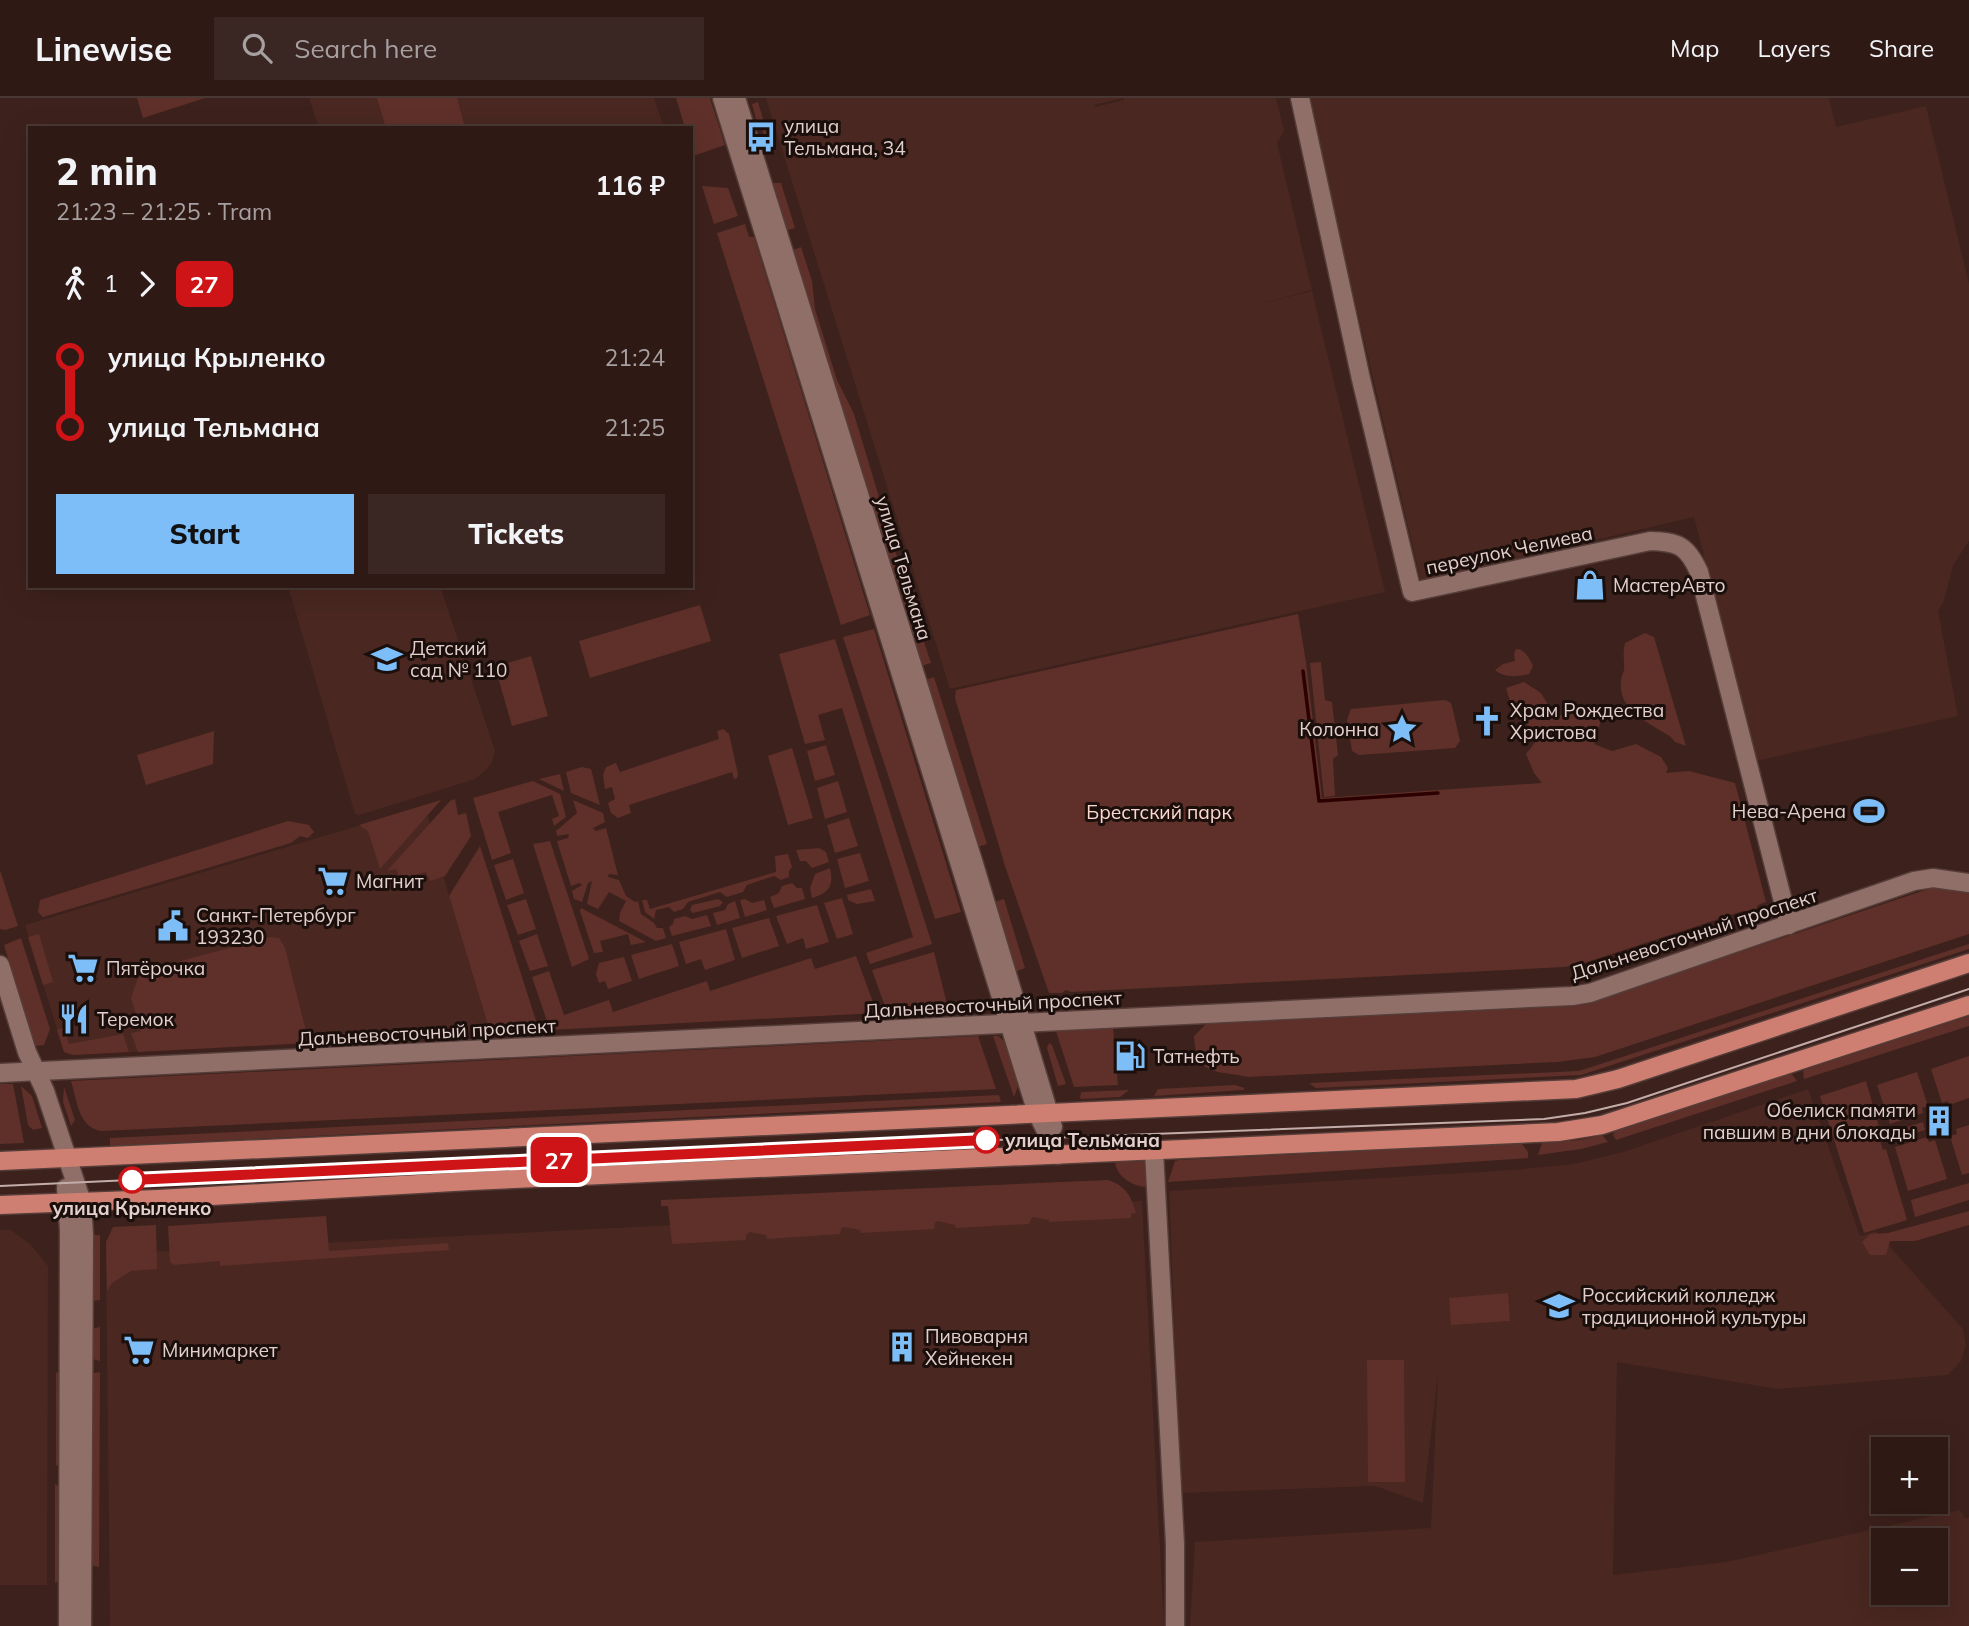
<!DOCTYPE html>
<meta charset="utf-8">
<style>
:root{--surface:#2e1915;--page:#3a2622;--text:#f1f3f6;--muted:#a7a0a0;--line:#493834;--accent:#7dbef9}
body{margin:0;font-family:Mulish,sans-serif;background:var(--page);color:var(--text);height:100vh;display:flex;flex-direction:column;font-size:26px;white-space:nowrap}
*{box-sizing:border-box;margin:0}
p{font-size:23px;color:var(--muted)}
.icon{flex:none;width:38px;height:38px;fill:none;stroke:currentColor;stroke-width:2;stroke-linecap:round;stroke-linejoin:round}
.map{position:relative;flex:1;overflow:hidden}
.details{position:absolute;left:28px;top:28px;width:665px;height:462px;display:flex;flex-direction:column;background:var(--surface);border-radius:0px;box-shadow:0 7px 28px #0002,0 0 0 2px var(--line)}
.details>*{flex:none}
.badge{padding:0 14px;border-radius:10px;font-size:24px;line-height:46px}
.tools{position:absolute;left:1871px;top:1339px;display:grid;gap:14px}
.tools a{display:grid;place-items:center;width:77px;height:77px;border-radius:0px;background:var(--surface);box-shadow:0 7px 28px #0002,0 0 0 2px var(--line);font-size:35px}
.map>.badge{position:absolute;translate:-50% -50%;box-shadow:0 0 0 4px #fff}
.legs{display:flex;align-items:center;gap:10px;height:77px;padding:0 28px;font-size:23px}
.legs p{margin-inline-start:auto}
.overview{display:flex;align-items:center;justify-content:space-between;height:119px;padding:0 28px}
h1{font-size:38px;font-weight:800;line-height:52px}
.action{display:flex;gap:14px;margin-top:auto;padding:14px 28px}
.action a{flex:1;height:80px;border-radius:0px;background:var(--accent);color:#111;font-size:28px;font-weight:800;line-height:80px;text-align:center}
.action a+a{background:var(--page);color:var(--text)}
ul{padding:0 28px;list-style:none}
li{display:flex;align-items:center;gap:24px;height:70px;font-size:26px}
li i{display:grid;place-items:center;width:10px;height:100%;margin:0 9px;background:currentColor}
li i::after{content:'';width:18px;height:18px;margin:-9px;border:5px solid;border-radius:50%;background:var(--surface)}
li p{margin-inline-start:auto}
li:first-child i{background:linear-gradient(#0000 50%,currentColor 0)}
li:last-child i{background:linear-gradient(currentColor 50%,#0000 0)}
header{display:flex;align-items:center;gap:42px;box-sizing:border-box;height:98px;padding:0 35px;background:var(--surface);border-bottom:2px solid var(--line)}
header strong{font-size:33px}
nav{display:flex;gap:38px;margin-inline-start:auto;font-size:24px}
.search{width:490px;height:63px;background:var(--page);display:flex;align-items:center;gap:18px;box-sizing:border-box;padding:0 24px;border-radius:0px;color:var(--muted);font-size:26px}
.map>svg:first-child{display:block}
.built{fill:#4a2721;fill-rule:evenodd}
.green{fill:#5f3029}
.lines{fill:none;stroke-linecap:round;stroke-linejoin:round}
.stream{stroke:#2c0000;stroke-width:3.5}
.minor-casing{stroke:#553d39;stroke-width:21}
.major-casing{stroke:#553d39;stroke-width:21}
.minor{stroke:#916f69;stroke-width:18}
.major{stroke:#ce7f71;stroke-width:18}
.tram{stroke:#c3adaa;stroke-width:2}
.line-1-casing{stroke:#fff;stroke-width:16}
.line-1{stroke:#ce1417;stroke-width:10}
.stop-1-dot{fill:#fff;stroke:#ce1417;stroke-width:3.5}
.labels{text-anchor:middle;stroke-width:6;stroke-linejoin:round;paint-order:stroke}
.poi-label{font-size:19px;fill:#e3cfcc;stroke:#1b0f0c;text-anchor:start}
.street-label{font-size:19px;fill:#e3cfcc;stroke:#1b0f0c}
.park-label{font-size:19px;fill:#fdd8d1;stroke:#1b0f0c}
.stop-label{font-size:19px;font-weight:bold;fill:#e3cfcc;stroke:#1b0f0c;text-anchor:start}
</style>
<header>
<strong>Linewise</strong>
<div class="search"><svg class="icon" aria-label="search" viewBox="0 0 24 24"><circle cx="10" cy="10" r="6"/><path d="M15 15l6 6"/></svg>Search here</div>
<nav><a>Map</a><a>Layers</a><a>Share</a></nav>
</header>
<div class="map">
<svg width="1969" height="1528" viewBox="0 0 1969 1528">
<rect width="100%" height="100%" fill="#3d211c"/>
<!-- built -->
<g class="built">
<path d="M309,0H654L664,30H319Z"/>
<path d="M766,0H1123L1094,7L1095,9L1124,2V0H1276L1284,33L1277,45L1312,192L1243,210L1312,193L1385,494L950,591Z"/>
<path d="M1307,0H1829L1836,29L1926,8L1969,186V443L1953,467L1944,503L1938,513L1958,618L1756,663L1694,419L1421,483Z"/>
<path d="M288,488H440L495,653L492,664L485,673L475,681L360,717L355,716Z"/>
<path d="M425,708L449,798L490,934L73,957L64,954L25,827Z"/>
<path d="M1808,991L1860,1138L1876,1133L1963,1231L1966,1247L1961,1263L1948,1277L1778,1291L1617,1264L1613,1477L1726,1464L1960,1412L1966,1421L1969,1419V1528H1190L1195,1444L1431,1430L1438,1276L1423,1405L1375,1388L1181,1395L1169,1093L1512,1072L1574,1066L1623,1054ZM1883,1442H1936V1494H1883Z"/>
<path d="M1142,1103L1164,1528H110L106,1156Z"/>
<path d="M0,1132H11L31,1147L48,1168L47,1487H0Z"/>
</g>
<!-- green -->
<g class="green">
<path d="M137,0H205L143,20Z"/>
<path d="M377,0H457L465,30H386Z"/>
<path d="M676,0H710L725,47L693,58L691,30H685Z"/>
<path d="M758,4L769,41L766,42L762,31L759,32L752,6Z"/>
<path d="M770,85H781L795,130L785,133Z"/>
<path d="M702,88L728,90L738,118L714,126Z"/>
<path d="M745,126L749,139H754L870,517L841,527L717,135Z"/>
<path d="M801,149L812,183L815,211L837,282L854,316L911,505L902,508L791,153Z"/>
<path d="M700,507L711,543L590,580L579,543Z"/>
<path d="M1298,516L1306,564L1322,700L1542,685L1534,675L1526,656L1537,642L1530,630L1513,613L1506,590L1524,584L1541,595L1555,618L1585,613L1601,622L1594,646L1612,653L1636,646L1661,659L1668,670L1666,675L1689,673L1735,685L1766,804L1758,807L1755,813H1743L1584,865L1564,869L1071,894L1066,892L1062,895H1049L1005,768L955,600L956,592Z"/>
<path d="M916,520L931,565L921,568L907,524Z"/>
<path d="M874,531L961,814L935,821L843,539Z"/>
<path d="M1645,535L1654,539L1686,648L1675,644L1671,639C1651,626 1617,612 1621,583C1621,579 1623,576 1624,572C1625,562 1622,557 1625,545Z"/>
<path d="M835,541L932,846L870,866L866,855L913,839L842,610L818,617L825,642L805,646L779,556Z"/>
<path d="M1516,551C1525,551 1529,560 1533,568L1529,576C1518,579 1504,580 1495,572L1503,566L1515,563L1514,556Z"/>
<path d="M531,558L548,618L512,628L495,569Z"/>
<path d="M1321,564L1325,602L1332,604L1338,657L1333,661L1335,698L1324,699L1310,565Z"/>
<path d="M934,579L987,746L977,749L925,582Z"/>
<path d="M1444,602L1450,604L1452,608L1460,643L1455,650L1359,657L1352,653L1347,622L1351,611Z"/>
<path d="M723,631L729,636L738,676L737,680L734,681L732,674L629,707L631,715L618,720L611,715L608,705L615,701L612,689L605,691L603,677L606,669L616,665L620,674L719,641L717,633Z"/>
<path d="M214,633L213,666L146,687L137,657Z"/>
<path d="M826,647L835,677L815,683L807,653Z"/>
<path d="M792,650L813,720L788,727L768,658Z"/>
<path d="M582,669L591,671L600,707L571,695L566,674Z"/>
<path d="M560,676L564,693L539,681Z"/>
<path d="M533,683L560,696L566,719L554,728L552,721L559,718L552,697L498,714L511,755L492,762L473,700Z"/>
<path d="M838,683L847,714L825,721L817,690Z"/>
<path d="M455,701L458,717L466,715L471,738L445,778L430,783L426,774L400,781L396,771L387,773L450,703Z"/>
<path d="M441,702L380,771L368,733L359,727Z"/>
<path d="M573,702L603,715L605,724L593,730L596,733L606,730L618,777L609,776L608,779L619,782L626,798L635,804L638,803L641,816L654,825L657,830H663L666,840L656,843L619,823L620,815L626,803L609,794L598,811L587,806L592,783L588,785L582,804L574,801L572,793L582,787L580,785L571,788L557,743L568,740L569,736L557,738L556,733L577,715Z"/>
<path d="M849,720L858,748L835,755L827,727Z"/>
<path d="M288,723L309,727L314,734L308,740L300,738L291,745L43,819L38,814L40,802Z"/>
<path d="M550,743L589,861L572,869L533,746Z"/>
<path d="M480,748L539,932L490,934L449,798Z"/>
<path d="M819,750L826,754L829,764L812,770L806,763H800L796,752Z"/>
<path d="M860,755L869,783L845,790L837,761Z"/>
<path d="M788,756L792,769L789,773V779L781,782L774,778L747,787L743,794L727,799L720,794L688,804L683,811L674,814L669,809L656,812L654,821L645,814L642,802H647L650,811L776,774L775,758Z"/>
<path d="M513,761L524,795L506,802L494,767Z"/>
<path d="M830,770C834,788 829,795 812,800L810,790L815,776Z"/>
<path d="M0,772L18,828L5,832L0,831Z"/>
<path d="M792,785L797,790H802L805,801L774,810L770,799L779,795L782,788Z"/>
<path d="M1934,789L1969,794V836L1595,959L1557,964L1248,979C1214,972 1196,978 1194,938L1206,926L1572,908L1592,904Z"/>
<path d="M871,791L875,803L857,806L848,802L847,797Z"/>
<path d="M842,800L853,836L837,841L824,805Z"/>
<path d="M526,801L536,831L518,837L507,807Z"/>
<path d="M718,801L723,804L720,808L693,815L690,812L692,807Z"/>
<path d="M745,801L752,805L764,802L767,812L745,819L740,802Z"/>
<path d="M1004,801L1025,870L1015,874L994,804Z"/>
<path d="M735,803L740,820L717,827L713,815L725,812L728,806Z"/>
<path d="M817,807L829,844L806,851L803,840L787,846L776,818Z"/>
<path d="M581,810L646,844L631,847L628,836L600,843L603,854L594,855L580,813Z"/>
<path d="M707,817L711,828L672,838L669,829L673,826L674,821L685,818L692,821Z"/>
<path d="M769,820L779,848L742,860L732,830Z"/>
<path d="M726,831L735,862L705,872L701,861L686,866L679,844Z"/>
<path d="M39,836L53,884L43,887L28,839Z"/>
<path d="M537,836L548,868L530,873L519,843Z"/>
<path d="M270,839L279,840L285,850L309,945L138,954L131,935L141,933L131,900L140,874Z"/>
<path d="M21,840L50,931L44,947L35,948L4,847Z"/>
<path d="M672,846L679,868L639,881L631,857Z"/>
<path d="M1969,846V851L1581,977L1316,990L1309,985L1579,973Z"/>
<path d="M934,854L948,910L887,914L872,872Z"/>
<path d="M856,858L877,915L550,932L532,879L549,873L564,917L609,902L613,914L707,883L710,893L811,860L815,871Z"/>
<path d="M624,859L632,883L608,891L605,883L599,885L596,876L599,865Z"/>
<path d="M1969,918V928L1804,981L1803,972Z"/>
<path d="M64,929L69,946L123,936L129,954L73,957L64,954L57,932Z"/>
<path d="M1113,930L1118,987L1074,989L1056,933Z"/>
<path d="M978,938L996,991L101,1033C78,1029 77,1002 71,983Z"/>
<path d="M993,938H998L1005,944L1018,988L1014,999Z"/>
<path d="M1049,945L1052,947L1066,986L1058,988L1047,950Z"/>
<path d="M1969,958V1000L1949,1007L1948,1003L1942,1005L1931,971Z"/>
<path d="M1917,974L1928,1008L1922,1010L1923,1015L1890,1026L1877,987Z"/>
<path d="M1791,975L1797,983L1616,1042L1613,1037L1615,1033Z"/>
<path d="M1866,983L1880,1032L1877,1034L1883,1052L1886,1051L1907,1122L1864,1135L1820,998Z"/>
<path d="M0,986H13L24,1045L0,1046Z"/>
<path d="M1235,987L1245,990L1243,992L1154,998L1158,991Z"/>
<path d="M21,988L32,998L42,1030L33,1032L28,1027Z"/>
<path d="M64,989L75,1022L71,1028L63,1004Z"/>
<path d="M1129,992L1120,999L1080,1001L1081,994Z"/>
<path d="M999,997L1001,1004L110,1048V1040Z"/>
<path d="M1923,1024L1925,1032L1893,1042L1891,1034Z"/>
<path d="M1969,1027V1075L1962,1077L1950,1038L1957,1036L1956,1031Z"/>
<path d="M1602,1037L1608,1044L1581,1051L1538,1057L1542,1045L1579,1042Z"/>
<path d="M1927,1039L1929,1044L1935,1042L1947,1081L1908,1093L1895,1049Z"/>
<path d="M1501,1046H1522L1528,1054V1060L1168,1084L1175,1063L1179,1062Z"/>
<path d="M1145,1063L1148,1068L1150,1089C1135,1090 1117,1080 1115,1064Z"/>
<path d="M1108,1082C1125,1087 1132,1099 1136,1115L1131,1116V1120L1049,1124V1122L1032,1119L1029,1126L956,1130L955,1127L938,1123L935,1125L934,1131L861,1135L860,1132L844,1129L841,1131L840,1136L767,1141L766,1137L750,1134L746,1137V1142L672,1146L668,1108H661V1102Z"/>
<path d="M1969,1085V1102L1915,1119L1911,1102Z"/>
<path d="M1969,1113V1127L1915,1143H1890L1886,1157H1870L1862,1144L1870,1136L1888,1135Z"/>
<path d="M326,1118L329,1153L448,1145L449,1152L220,1168V1163L174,1167L170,1164L168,1128Z"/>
<path d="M156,1127L157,1171L131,1173L112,1185L107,1193L106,1144L113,1129Z"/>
<path d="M90,1137H100V1202L92,1203Z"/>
<path d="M1508,1195L1510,1223L1451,1227L1449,1200Z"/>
<path d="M100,1229V1263L89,1260L90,1231Z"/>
<path d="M1367,1262H1404L1405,1384H1368Z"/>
<path d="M56,1274L61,1277V1365L56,1368Z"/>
<path d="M100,1274L99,1469L90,1467L89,1278L94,1275Z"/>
<path d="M55,1386L60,1389L61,1482L55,1485Z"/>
</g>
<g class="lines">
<!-- stream -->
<path class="stream" d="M1303,573L1319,703L1438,695"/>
<!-- minor casing -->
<g class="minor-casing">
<g id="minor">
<path d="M722,0L1037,1015L1058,1057"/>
<path d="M736,0L974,766L1053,1029"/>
<path d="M1300,0L1361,281L1412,494L1650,443C1678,444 1687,447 1699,474L1789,827"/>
<path d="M0,867L27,954L45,993L82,1104L84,1137L82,1528"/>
<path d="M0,975L1572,898L1590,895L1914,783L1933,780L1969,785"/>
<path d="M1154,1053L1175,1446V1528"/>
<path d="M66,1090L69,1132L68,1528"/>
</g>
</g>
<!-- major casing -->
<g class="major-casing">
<g id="major">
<path d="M0,1063L1576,991L1618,981L1969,865"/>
<path d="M0,1107L158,1101L471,1083L1558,1034L1602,1027L1969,907"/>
</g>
</g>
<!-- minor -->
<use href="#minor" class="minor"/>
<!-- major -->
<use href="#major" class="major"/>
<!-- tram -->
<path class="tram" d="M0,1088L1020,1041L1544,1021L1585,1015L1627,1005L1969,891"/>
</g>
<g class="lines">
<!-- line-1 casing -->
<g class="line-1-casing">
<path id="line-1" d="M132,1082L986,1042"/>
</g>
<!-- line-1 -->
<use href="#line-1" class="line-1"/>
</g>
<!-- icons -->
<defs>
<g id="bus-bare" transform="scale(2.415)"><path d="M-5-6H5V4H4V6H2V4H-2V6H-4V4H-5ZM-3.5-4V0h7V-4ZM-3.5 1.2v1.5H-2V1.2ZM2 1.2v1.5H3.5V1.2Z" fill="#7dbef9" stroke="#1b0f0c" stroke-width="2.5" paint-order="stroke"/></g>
<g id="shop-bare" transform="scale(2.415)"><path d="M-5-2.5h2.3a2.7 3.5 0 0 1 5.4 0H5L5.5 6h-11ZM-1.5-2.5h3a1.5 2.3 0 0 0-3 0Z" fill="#7dbef9" stroke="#1b0f0c" stroke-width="2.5" paint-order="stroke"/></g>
<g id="school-bare" transform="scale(2.415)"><path d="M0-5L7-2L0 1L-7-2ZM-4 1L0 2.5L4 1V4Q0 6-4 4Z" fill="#7dbef9" stroke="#1b0f0c" stroke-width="2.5" paint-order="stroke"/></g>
<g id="church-bare" transform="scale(2.415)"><path d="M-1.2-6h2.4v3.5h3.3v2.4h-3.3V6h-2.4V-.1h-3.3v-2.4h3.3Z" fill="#7dbef9" stroke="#1b0f0c" stroke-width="2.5" paint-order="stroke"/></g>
<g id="sight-bare" transform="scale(2.415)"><path d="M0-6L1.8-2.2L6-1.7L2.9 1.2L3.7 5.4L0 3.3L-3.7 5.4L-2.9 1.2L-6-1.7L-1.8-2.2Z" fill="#7dbef9" stroke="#1b0f0c" stroke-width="2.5" paint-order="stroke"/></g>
<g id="stadium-bare" transform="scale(2.415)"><path d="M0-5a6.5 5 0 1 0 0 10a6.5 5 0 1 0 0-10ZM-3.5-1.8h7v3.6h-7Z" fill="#7dbef9" stroke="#1b0f0c" stroke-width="2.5" paint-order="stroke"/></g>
<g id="supermarket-bare" transform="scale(2.415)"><path d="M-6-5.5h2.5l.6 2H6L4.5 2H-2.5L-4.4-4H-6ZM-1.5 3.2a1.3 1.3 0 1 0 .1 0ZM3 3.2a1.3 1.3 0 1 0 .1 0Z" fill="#7dbef9" stroke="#1b0f0c" stroke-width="2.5" paint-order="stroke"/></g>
<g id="civic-bare" transform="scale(2.415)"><path d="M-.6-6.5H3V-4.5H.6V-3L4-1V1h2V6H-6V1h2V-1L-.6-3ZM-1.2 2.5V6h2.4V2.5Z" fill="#7dbef9" stroke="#1b0f0c" stroke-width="2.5" paint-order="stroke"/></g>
<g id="restaurant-bare" transform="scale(2.415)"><path d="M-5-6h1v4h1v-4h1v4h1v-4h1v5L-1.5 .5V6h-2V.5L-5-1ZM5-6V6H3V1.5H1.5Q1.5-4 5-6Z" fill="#7dbef9" stroke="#1b0f0c" stroke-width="2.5" paint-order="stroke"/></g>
<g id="fuel-bare" transform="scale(2.415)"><path d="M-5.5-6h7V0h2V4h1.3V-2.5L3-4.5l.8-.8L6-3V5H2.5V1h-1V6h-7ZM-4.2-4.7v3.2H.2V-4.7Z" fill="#7dbef9" stroke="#1b0f0c" stroke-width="2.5" paint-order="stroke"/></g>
<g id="building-bare" transform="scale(2.415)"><path d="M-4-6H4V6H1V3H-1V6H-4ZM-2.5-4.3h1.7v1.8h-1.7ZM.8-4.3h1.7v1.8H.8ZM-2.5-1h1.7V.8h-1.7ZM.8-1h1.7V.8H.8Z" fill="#7dbef9" stroke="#1b0f0c" stroke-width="2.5" paint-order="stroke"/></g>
<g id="university-bare" transform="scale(2.415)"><path d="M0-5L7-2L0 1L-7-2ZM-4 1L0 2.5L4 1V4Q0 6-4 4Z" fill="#7dbef9" stroke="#1b0f0c" stroke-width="2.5" paint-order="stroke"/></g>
</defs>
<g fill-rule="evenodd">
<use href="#bus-bare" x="761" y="39"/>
<use href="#shop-bare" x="1590" y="487"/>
<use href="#school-bare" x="387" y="561"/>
<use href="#church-bare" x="1487" y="623"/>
<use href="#sight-bare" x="1402" y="631"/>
<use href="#stadium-bare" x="1869" y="713"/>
<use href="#supermarket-bare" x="333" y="783"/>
<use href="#civic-bare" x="173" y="828"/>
<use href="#supermarket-bare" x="83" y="870"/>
<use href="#restaurant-bare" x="74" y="921"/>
<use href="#fuel-bare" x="1130" y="958"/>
<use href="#building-bare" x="1939" y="1023"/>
<use href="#university-bare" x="1559" y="1208"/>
<use href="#building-bare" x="902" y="1249"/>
<use href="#supermarket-bare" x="139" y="1252"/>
</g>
<!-- markers -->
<g class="stop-1-dot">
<circle cx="986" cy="1042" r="12"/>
<circle cx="132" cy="1082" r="12"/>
</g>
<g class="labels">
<!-- poi labels -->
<g class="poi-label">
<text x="784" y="35">улица<tspan x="784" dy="22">Тельмана, 34</tspan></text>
<text x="1613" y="494">МастерАвто</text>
<text x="410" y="557">Детский<tspan x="410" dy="22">сад № 110</tspan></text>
<text x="1510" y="619">Храм Рождества<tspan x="1510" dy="22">Христова</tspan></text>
<text x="1379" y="638" text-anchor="end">Колонна</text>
<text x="1846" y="720" text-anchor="end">Нева-Арена</text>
<text x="356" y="790">Магнит</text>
<text x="196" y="824">Санкт-Петербург<tspan x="196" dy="22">193230</tspan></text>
<text x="106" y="877">Пятёрочка</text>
<text x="97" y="928">Теремок</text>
<text x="1153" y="965">Татнефть</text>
<text x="1916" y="1019" text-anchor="end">Обелиск памяти<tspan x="1916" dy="22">павшим в дни блокады</tspan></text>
<text x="1582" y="1204">Российский колледж<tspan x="1582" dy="22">традиционной культуры</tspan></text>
<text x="925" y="1245">Пивоварня<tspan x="925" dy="22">Хейнекен</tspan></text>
<text x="162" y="1259">Минимаркет</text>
</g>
<!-- street labels -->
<g class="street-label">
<text transform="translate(1509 452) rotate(-12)" y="7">переулок Челиева</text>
<text transform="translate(904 470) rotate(73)" y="7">улица Тельмана</text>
<text transform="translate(1694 836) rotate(-18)" y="7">Дальневосточный проспект</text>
<text transform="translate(993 906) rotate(-3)" y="7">Дальневосточный проспект</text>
<text transform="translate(427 934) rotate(-3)" y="7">Дальневосточный проспект</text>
</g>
<!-- park labels -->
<g class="park-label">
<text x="1159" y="721">Брестский парк</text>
</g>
<!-- stop labels -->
<g class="stop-label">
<text x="1005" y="1049">улица Тельмана</text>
<text x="132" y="1117" text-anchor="middle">улица Крыленко</text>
</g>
</g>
</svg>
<div class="tools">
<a>+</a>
<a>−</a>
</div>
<b class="badge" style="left:559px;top:1062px;background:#ce1417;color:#fff">27</b>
<section class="details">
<div class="overview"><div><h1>2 min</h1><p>21:23 – 21:25 · Tram</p></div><b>116 ₽</b></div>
<div class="legs"><svg class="icon" aria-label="walk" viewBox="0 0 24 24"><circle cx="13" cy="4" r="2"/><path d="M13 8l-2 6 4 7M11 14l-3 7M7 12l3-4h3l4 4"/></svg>1<svg class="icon" aria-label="forward" viewBox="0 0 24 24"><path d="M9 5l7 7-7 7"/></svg><b class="badge" style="background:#ce1417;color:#fff">27</b></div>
<ul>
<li><i style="color:#ce1417"></i><b>улица Крыленко</b><p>21:24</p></li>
<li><i style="color:#ce1417"></i><b>улица Тельмана</b><p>21:25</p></li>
</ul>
<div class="action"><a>Start</a><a>Tickets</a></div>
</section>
</div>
